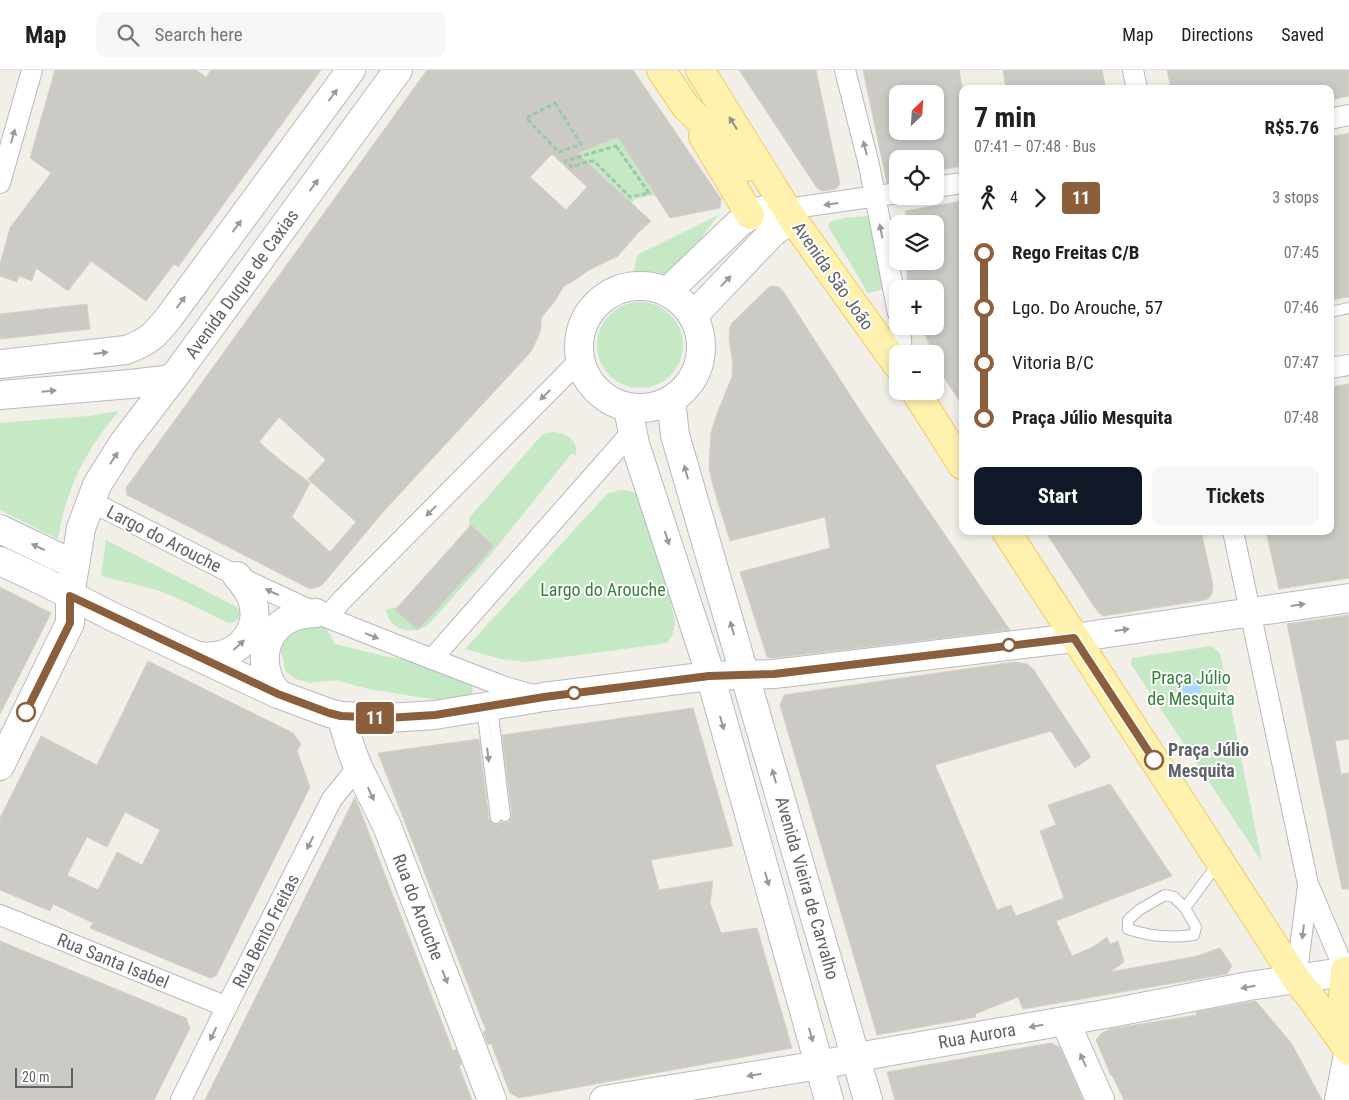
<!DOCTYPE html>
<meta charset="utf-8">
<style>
:root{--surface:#fff;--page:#f6f6f6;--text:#202124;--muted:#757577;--line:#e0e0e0;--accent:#111827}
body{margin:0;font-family:"Roboto Condensed",sans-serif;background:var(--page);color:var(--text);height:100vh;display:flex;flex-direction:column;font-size:19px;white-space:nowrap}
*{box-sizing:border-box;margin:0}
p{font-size:16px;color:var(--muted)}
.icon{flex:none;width:28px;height:28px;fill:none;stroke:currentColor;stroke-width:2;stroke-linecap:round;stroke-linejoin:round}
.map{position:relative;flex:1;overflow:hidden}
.drawer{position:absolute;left:959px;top:15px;width:375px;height:450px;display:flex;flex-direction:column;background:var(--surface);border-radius:10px;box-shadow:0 2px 8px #0003}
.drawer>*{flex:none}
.badge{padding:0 10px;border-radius:4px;font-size:18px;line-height:32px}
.needle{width:32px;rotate:25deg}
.tools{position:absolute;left:889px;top:15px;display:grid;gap:10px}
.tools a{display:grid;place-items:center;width:55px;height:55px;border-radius:10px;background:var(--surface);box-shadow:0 2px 8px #0003;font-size:25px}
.scale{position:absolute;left:15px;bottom:12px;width:58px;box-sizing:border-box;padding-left:5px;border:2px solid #5f6368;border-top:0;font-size:14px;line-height:18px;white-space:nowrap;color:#5f6368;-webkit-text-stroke:4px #fff;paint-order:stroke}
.map>.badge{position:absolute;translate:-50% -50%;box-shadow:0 0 0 2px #fff}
.legs{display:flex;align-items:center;gap:8px;height:55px;padding:0 15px;font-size:16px}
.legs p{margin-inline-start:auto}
.headline{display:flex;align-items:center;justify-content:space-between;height:85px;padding:0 15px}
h1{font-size:28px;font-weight:700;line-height:38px}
.cta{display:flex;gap:10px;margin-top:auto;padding:10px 15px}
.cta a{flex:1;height:58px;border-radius:10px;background:var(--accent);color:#fff;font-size:20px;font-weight:700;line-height:58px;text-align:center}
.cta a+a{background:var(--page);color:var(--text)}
ul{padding:0 15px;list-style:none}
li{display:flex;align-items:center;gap:18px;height:55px;font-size:19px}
li i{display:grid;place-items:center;width:8px;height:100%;margin:0 6px;background:currentColor}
li i::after{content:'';width:12px;height:12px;margin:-6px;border:4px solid;border-radius:50%;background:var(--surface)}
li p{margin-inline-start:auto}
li:first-child i{background:linear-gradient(#0000 50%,currentColor 0)}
li:last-child i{background:linear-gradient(currentColor 50%,#0000 0)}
header{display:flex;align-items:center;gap:30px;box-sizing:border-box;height:70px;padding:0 25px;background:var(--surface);border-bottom:1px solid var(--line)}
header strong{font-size:24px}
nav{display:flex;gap:28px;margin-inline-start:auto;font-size:18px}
.search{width:350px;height:45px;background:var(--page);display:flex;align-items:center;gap:12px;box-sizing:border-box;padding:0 18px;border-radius:10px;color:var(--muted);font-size:19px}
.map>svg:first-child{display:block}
.green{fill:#c5e8c5}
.water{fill:#aadaff}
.building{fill:#cccac5;stroke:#d6d1c6;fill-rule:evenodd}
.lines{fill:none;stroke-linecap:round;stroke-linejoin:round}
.lane-casing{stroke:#b5b8bc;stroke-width:12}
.street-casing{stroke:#b5b8bc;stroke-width:22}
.secondary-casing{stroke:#b6babf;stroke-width:30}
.primary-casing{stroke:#f2c960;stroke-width:30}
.path{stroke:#9cc7a9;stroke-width:3;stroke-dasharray:5 2.5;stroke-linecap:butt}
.lane{stroke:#fff;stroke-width:10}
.street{stroke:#fff;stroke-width:20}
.secondary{stroke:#fff;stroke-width:28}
.primary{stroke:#fff2af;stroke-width:28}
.oneway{fill:#979a9d}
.oneway2{fill:#979581}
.line-1-casing{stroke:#fff;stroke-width:11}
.line-1{stroke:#8b5e3c;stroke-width:8}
.stop-1-dot{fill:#fff;stroke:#8b5e3c;stroke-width:2.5}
.labels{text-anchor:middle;stroke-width:4;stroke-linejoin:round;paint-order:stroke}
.street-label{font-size:18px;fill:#5f6368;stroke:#fff}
.park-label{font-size:18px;fill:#348238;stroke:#fff}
.stop-label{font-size:18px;font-weight:bold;fill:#5f6368;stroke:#fff;text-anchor:start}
</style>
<header>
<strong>Map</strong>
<div class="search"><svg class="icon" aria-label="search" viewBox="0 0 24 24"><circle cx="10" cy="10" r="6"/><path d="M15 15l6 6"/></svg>Search here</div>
<nav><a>Map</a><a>Directions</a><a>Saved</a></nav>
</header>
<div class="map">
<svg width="1349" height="1030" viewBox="0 0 1349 1030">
<rect width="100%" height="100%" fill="#f1efe8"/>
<!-- green -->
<g class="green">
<path d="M660,39L667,49L618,67L655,125L635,129L632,133L591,96L572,102L514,49L591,77L608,71Z"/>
<path d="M718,145L668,214L650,210L632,211L637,185Z"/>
<path d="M867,146L873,148L889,218L868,223L828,156L830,152L844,148Z"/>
<circle cx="640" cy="275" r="43"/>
<path d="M119,341C86,379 66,418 58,469L0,440V353L88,346Z"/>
<path d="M555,362C569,364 578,371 576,386L572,383L492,483L430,553C414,566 389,562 386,539L406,536L470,459L469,448L540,367L545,363Z"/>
<path d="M620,420C633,420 640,425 649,433L675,552L673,564L667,573L661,574L527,592L501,589L465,579L607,424Z"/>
<path d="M106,470L235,536L240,542C240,550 235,553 228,553L179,529L157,520L101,506Z"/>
<path d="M317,551L326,558L335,574L384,586L401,589L470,610L472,616L473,629L438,630L374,620L353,615L338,610L310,613L296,609L286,602L280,577L288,564Z"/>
<path d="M1211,576L1220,583L1262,792L1131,594L1132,588Z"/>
</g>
<!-- water -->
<circle class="water" cx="1189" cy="619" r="12"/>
<!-- building -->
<g class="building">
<path d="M55,0H196L206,7L211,0H321L178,197L174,194L146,231L91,191L68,221L36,198L32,211L19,206L17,212L0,206V194L10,158L51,103L30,88Z"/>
<path d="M427,0H633L721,129L720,138L670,148L618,67L577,83L651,151L638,163L618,186L589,200L575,210L564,216L555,231L541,248V260L532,280L528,285L383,442L323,514L318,517L310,519L127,425L126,418ZM552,84L587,117L566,140L530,107ZM279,347L326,390L308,409L356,452L330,482L292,447L310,413L281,391L259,372Z"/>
<path d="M739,0H816L840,114L836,119L822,121L817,118Z"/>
<path d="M863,0H959L962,17V96L935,101V89H898V111L887,113ZM898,24H935V61H898Z"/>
<path d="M1003,0H1102L1106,19H1006Z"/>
<path d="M1167,0H1349V26L1330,30V19H1171Z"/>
<path d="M1349,63V227L1330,230V67Z"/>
<path d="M962,131V335L945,309L935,287V284H934L921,256H935V219H907V191H935V154H910L905,141Z"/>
<path d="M773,216L779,217L783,221L863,345L1010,560L773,588H770L767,587L740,502L830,478L825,447L730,471L713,416L709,398L711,362L718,341L732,307L733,295L729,269L730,257L732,253L769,217Z"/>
<path d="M87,234L90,259L0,269V244Z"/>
<path d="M1349,314V508L1279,519L1266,461H1330V317Z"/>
<path d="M471,455L494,476L418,560L395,540Z"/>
<path d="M1045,461H1201L1213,515L1212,523L1209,528L1205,530L1103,546L1099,543L1093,535Z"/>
<path d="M0,517L51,543L0,644Z"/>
<path d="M1349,545V669L1335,671L1341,704L1349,703V819H1342L1287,554Z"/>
<path d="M148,591L293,663L301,674L297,681L310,717L216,906L210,908L90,858L93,853L53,834L50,841L0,820V748L41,666L97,695ZM125,742L160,760L142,795L117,782L98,820L67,805L87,767L107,777Z"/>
<path d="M1014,592L1027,594L1033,599L1091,687L1075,698L1051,661L935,695L997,840L1011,835L1016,846L1064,828L1040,761L1056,755L1048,735L1110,714L1172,806L1056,851L1072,886L1093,877L1107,867L1110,874L1118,871L1124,892L1110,902L1197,886L1220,878L1232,896L1227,904L1023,939L1018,927L975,944L976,947L877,965L780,635L784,625Z"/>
<path d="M693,638L733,776L651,790L659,820L713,811L710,833L721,863L757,858L792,978L519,1028L510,1023L491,973L488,975L483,962L486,960L478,940L378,683L479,669L489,749L493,754L497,755L502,752L505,753L509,752L512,746L502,665Z"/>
<path d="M355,727L453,981L456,979L462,994L459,996L472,1030H205Z"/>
<path d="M0,871L186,948L190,958L154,1030H0Z"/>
<path d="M1256,931L1292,974L1322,1030H1124L1112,1005L1111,1006L1096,970L1102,963L1110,959L1197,945L1196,942Z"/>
<path d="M1051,973L1060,977L1083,1030H895L887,1002Z"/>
</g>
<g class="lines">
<!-- lane casing -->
<g class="lane-casing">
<g id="lane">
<path d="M1330,242L1349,238"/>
<path d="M492,636L505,746"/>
<path d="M482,638L496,748"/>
<path d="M1165,825L1174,827L1185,838L1196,857L1194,865C1172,868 1148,866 1128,859V850L1139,840Z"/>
<path d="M1185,838L1219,792"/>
</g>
</g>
<!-- street casing -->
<g class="street-casing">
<g id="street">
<path d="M845,0L869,95L898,243"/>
<path d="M1133,0L1137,19"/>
<path d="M1330,49L1349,45"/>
<path d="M0,113L32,0"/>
<path d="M935,117L962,113"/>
<path d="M787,139L898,123"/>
<path d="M900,256L902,284"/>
<path d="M1330,298L1349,295"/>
<path d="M90,431L237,506L316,543L409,580L505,617L537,626"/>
<path d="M1233,461L1308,814L1345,901"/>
<path d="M327,547L343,529L579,291"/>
<path d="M432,589L623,372L632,360"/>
<path d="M0,845L227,937"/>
<path d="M1296,909L1308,816"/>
<path d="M181,1030L228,934L332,729L358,697"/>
</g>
</g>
<!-- secondary casing -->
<g class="secondary-casing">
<g id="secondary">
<circle cx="640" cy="277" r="61"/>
<path d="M667,222L738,154C755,141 765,138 787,139"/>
<path d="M693,246L772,163L784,154L794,151"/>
<path d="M0,294L126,280C150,271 155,265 170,246L351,0"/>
<path d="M0,325L130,314L165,310L174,307"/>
<path d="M671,330L675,365L868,1030"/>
<path d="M628,338L635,374L707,594L829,1030"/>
<path d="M0,459L75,495"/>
<path d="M0,491L43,511L111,546L278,624L329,643L341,646L387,648L435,645L544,627L709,606L774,604L1074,568L1349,528"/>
<path d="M195,585C230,594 264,565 252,529C249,520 243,513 237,506"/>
<path d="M278,624C258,600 260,564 289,549C297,544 306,544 316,543"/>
<path d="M341,646L351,679L358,697L387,756L492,1030"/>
<path d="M0,696L70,553V526L81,458L97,415L124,372L174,307L398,0"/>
<path d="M1065,951L1100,1030"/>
<path d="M604,1030L820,995L880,983L1111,943L1249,916L1349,901"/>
<path d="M1339,1030L1349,980"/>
</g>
</g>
<!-- primary casing -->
<g class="primary-casing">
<g id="primary">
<path d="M661,0L686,37L730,79L746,97"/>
<path d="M700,0L794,151L898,296"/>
<path d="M703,66L750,145"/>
<path d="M915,321L962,395"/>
<path d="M1006,461L1296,909L1310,926L1349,981"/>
<path d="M1340,967L1345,901"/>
</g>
</g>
<!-- path -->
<g class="path">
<path d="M555,33L581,74L559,82L526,48Z"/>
<path d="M616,76L649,123L630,127L594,91L586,92L572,97L565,91Z"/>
</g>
<!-- lane -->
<use href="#lane" class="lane"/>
<!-- street -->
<use href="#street" class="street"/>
<!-- secondary -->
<use href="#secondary" class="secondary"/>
<!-- primary -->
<use href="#primary" class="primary"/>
</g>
<!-- one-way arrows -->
<defs><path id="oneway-solid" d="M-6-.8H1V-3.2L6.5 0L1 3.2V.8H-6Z" transform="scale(1.25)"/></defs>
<g class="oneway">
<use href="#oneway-solid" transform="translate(333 25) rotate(-54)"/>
<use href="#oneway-solid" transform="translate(13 66) rotate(-74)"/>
<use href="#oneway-solid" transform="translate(865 78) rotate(-104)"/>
<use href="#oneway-solid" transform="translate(314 115) rotate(-54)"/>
<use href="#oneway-solid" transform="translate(831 134) rotate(172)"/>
<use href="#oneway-solid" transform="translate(237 156) rotate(-54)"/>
<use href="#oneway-solid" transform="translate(881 161) rotate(-101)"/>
<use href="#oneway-solid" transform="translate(726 211) rotate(-46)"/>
<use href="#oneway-solid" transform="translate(181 232) rotate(-54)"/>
<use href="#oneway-solid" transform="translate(101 283) rotate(-7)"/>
<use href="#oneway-solid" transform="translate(49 321) rotate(-5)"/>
<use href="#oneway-solid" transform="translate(545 325) rotate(135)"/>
<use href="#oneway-solid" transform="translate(114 388) rotate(-57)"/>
<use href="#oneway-solid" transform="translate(686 402) rotate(-106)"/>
<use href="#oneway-solid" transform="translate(431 441) rotate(135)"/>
<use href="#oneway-solid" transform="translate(667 468) rotate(72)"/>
<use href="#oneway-solid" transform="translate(38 477) rotate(-155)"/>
<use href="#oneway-solid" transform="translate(272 522) rotate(-155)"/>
<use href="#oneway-solid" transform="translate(1298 535) rotate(-8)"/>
<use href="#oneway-solid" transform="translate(732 558) rotate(-106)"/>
<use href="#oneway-solid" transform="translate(1122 560) rotate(-8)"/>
<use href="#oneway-solid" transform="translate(372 566) rotate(22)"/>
<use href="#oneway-solid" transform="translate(239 575) rotate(-42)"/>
<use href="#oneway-solid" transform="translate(722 653) rotate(74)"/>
<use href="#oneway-solid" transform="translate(488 685) rotate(83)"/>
<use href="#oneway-solid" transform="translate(774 706) rotate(-106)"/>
<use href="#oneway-solid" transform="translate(371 724) rotate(65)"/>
<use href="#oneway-solid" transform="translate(310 773) rotate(116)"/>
<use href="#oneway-solid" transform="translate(767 809) rotate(74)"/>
<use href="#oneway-solid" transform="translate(1303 862) rotate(97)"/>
<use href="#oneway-solid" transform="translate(445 907) rotate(69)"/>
<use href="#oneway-solid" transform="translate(1248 917) rotate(170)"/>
<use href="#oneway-solid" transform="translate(1036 956) rotate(170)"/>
<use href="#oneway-solid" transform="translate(213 964) rotate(116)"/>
<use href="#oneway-solid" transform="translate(811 965) rotate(74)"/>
<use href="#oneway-solid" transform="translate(1083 990) rotate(-114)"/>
<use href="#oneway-solid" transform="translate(754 1005) rotate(171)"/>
</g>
<use class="oneway2" href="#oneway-solid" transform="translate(733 53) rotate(-122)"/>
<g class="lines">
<!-- line-1 casing -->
<g class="line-1-casing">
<path id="line-1" d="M26,642L70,553V526L278,624L329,643L341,646L387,648L435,645L544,627L709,606L774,604L1074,568L1154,690"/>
</g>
<!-- line-1 -->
<use href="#line-1" class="line-1"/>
</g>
<!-- markers -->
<g class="stop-1-dot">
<circle cx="1009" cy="575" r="6"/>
<circle cx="574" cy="623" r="6"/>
<circle cx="26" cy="642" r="9"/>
<circle cx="1154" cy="690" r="9"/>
</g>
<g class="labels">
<!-- street labels -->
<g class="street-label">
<text transform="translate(833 206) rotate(55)" y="6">Avenida São João</text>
<text transform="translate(242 214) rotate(-54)" y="6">Avenida Duque de Caxias</text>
<text transform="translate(164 469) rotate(27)" y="6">Largo do Arouche</text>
<text transform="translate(807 818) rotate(74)" y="6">Avenida Vieira de Carvalho</text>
<text transform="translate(418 837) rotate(69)" y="6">Rua do Arouche</text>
<text transform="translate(266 861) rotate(-63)" y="6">Rua Bento Freitas</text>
<text transform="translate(113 891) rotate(22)" y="6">Rua Santa Isabel</text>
<text transform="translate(977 966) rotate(-10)" y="6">Rua Aurora</text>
</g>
<!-- park labels -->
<g class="park-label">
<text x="603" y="526">Largo do Arouche</text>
<text x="1191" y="614">Praça Júlio<tspan x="1191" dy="21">de Mesquita</tspan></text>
</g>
<!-- stop labels -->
<g class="stop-label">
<text x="1168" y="686">Praça Júlio<tspan x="1168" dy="21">Mesquita</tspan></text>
</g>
</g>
</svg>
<div class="tools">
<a><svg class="needle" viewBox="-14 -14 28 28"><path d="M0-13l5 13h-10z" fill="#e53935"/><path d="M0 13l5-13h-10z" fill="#757577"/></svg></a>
<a><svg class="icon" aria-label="locate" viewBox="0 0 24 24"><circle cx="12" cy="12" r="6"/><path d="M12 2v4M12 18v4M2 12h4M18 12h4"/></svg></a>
<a><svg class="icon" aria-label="layers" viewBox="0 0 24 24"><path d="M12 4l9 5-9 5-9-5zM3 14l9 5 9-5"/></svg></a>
<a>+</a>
<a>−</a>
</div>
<div class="scale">20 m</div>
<b class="badge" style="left:375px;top:648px;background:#8b5e3c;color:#fff">11</b>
<section class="drawer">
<div class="headline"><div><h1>7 min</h1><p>07:41 – 07:48 · Bus</p></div><b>R$5.76</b></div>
<div class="legs"><svg class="icon" aria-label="walk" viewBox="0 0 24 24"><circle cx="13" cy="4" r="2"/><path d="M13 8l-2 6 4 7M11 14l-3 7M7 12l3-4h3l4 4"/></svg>4<svg class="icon" aria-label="forward" viewBox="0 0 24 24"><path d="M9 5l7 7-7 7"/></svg><b class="badge" style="background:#8b5e3c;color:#fff">11</b><p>3 stops</p></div>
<ul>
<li><i style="color:#8b5e3c"></i><b>Rego Freitas C/B</b><p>07:45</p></li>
<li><i style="color:#8b5e3c"></i><span>Lgo. Do Arouche, 57</span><p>07:46</p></li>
<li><i style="color:#8b5e3c"></i><span>Vitoria B/C</span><p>07:47</p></li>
<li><i style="color:#8b5e3c"></i><b>Praça Júlio Mesquita</b><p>07:48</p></li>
</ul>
<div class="cta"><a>Start</a><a>Tickets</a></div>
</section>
</div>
